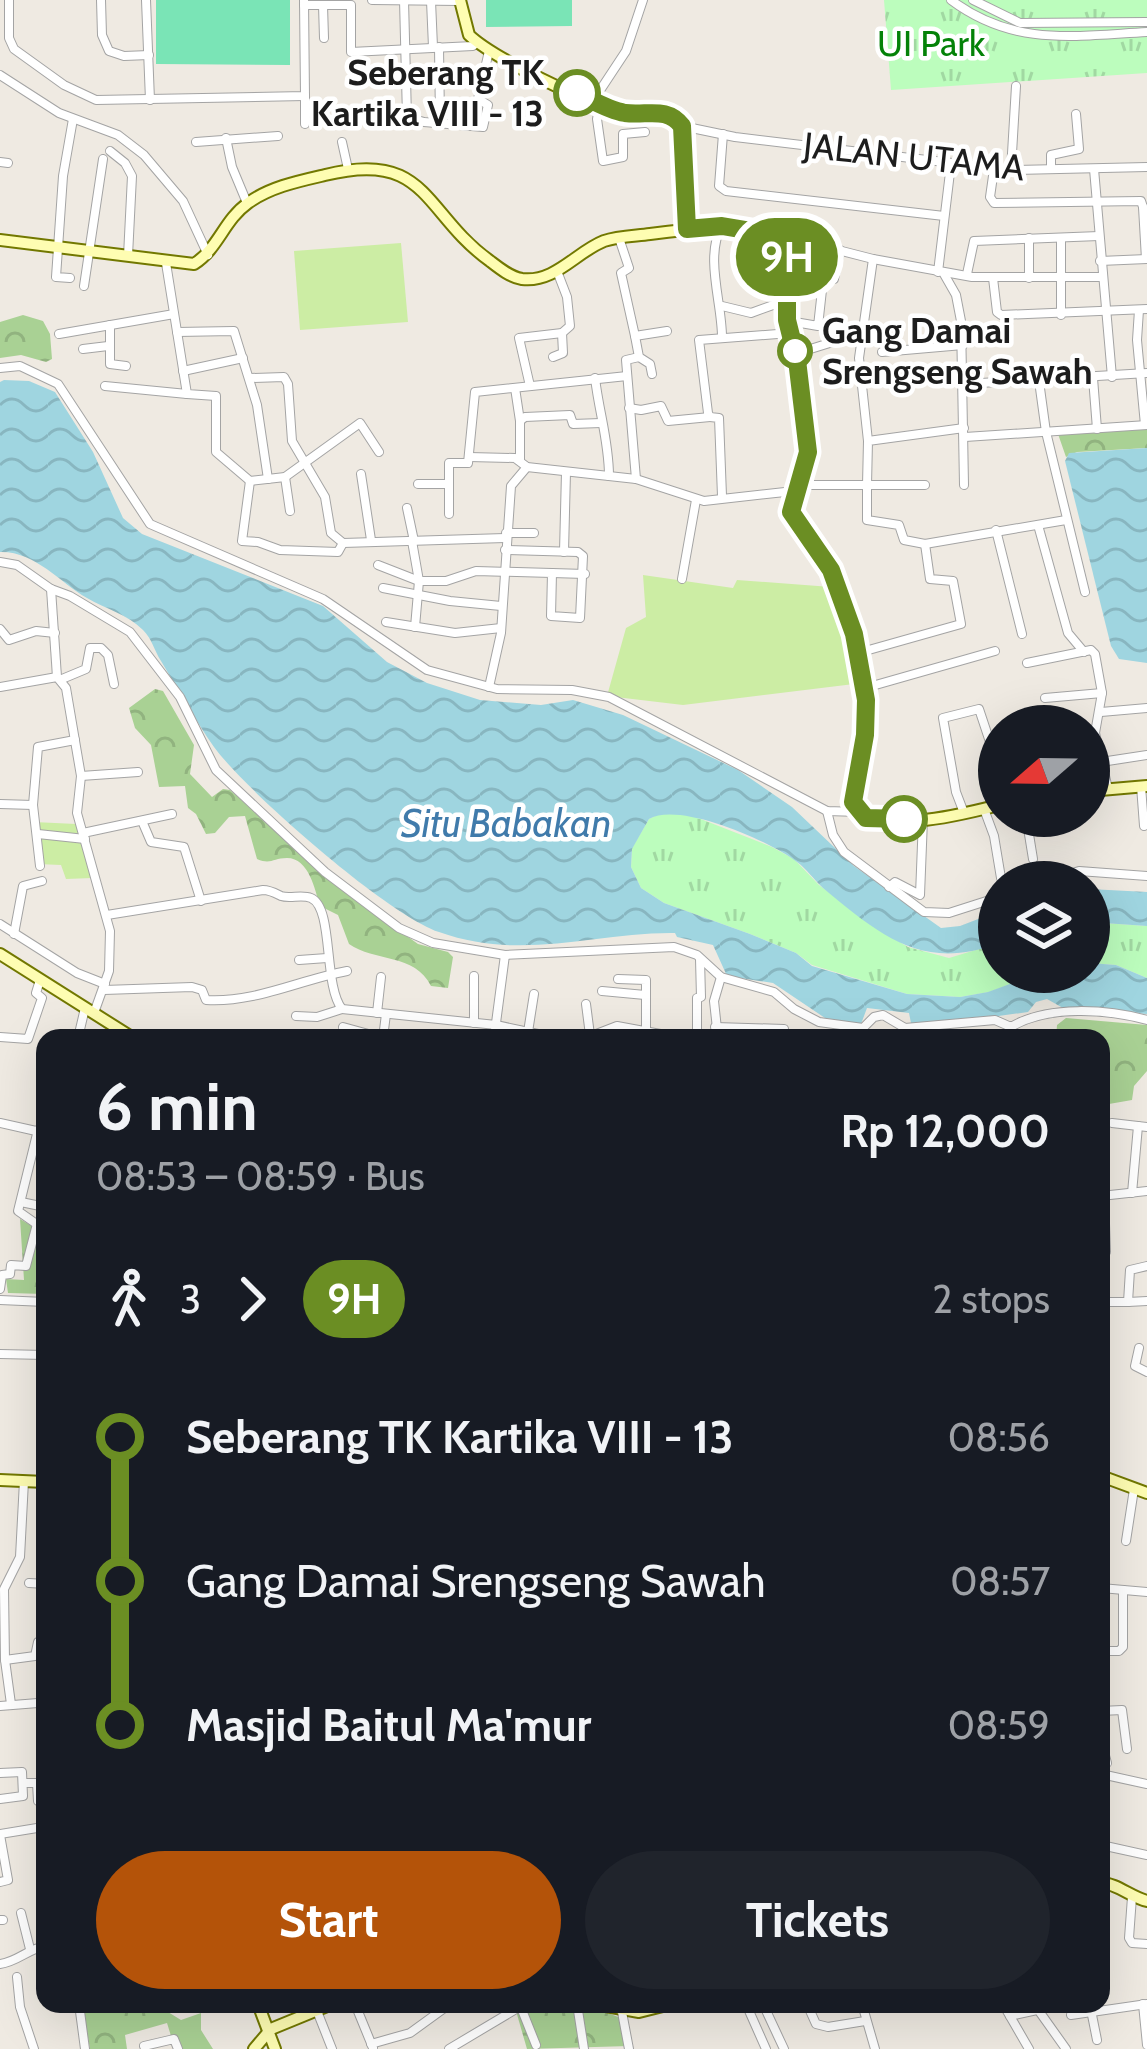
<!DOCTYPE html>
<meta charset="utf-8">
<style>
:root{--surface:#171b24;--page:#20242c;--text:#f1f3f6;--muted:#9ea1a6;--accent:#b45309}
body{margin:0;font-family:Cabin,sans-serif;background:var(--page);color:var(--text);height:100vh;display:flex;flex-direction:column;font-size:45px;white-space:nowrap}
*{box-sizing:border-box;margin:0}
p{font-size:39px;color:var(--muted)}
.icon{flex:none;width:66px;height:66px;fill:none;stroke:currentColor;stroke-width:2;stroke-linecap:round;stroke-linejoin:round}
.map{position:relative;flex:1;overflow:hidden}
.sheet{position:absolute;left:36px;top:1029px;width:1074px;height:984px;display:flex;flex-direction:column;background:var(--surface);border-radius:24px;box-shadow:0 12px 48px #0002}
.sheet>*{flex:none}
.badge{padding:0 24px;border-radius:39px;font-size:42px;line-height:78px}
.needle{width:78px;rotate:250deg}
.buttons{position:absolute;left:978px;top:705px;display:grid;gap:24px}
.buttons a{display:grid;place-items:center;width:132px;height:132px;border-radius:50%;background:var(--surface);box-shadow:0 12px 48px #0002;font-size:60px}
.map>.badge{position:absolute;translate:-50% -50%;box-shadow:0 0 0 6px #fff}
.legs{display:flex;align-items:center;gap:18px;height:132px;padding:0 60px;font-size:39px}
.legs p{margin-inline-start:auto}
.overview{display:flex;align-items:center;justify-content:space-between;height:204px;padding:0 60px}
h1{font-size:66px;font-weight:800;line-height:90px}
.cta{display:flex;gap:24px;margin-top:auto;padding:24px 60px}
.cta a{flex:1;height:138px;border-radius:72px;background:var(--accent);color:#fff;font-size:48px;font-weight:800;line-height:138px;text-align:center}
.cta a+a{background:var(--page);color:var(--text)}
ul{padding:0 60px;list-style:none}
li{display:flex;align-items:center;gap:42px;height:144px;font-size:45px}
li i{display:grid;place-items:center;width:18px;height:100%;margin:0 15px;background:currentColor}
li i::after{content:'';width:30px;height:30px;margin:-15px;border:9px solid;border-radius:50%;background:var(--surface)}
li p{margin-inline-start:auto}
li:first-child i{background:linear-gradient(#0000 50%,currentColor 0)}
li:last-child i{background:linear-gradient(currentColor 50%,#0000 0)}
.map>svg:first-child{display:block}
.grass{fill:#cceda4}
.forest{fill:url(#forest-crowns)}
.park{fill:url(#park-tufts)}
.pitch{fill:#7ae4b6}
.water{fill:url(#water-waves)}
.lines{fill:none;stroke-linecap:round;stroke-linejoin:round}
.street-casing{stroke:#a4a4a4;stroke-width:10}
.secondary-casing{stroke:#727800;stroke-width:14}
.street{stroke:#fff;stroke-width:8}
.secondary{stroke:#fefdb2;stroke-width:10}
.line-1-casing{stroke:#fff;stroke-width:27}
.line-1{stroke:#6b8e23;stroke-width:18}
.stop-1-dot{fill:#fff;stroke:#6b8e23;stroke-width:6}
.labels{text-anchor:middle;stroke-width:9;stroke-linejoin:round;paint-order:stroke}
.park-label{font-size:36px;fill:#048208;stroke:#fff}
.stop-label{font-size:36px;font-weight:bold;fill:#1d1d1d;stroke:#fff;text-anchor:end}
.street-label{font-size:36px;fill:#1d1d1d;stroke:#fff}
.water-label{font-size:39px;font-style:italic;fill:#407bab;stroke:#fff}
</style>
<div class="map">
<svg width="1147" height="2049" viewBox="0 0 1147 2049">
<defs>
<pattern id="forest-crowns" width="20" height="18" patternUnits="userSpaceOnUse" patternTransform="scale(3)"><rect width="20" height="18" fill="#a9d194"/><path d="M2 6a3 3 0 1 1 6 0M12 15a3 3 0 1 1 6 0" fill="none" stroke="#91b37f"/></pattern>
<pattern id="park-tufts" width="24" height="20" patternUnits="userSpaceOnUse" patternTransform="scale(3)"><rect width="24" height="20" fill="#bcfdbd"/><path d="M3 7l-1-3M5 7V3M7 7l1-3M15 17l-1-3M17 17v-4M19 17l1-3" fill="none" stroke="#a1d8a2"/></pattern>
<pattern id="water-waves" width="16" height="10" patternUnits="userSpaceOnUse" patternTransform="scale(3)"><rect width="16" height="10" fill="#9fd5e0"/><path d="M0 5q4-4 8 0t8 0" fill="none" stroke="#88b6c0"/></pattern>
</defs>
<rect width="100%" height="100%" fill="#efeae2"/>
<!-- grass -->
<g class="grass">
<path d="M401,243L408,322L300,330L294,251Z"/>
<path d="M643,575L733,588L737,580L831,587L854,684L683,705L607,696L626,628L646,617Z"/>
<path d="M34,822L76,824L92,878L66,879L61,865L37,864Z"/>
</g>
<!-- forest -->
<g class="forest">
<path d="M23,315L43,321L50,334L52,359L46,362L21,355L0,358V322Z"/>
<path d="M1147,429V448L1077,452L1066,457L1058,434Z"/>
<path d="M155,689L163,691L194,745L190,774L212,797L223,789L230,790L351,896L418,944L448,952L453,957L448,988L431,986C415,953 374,962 349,944L338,915L320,906C315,890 309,858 287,858C273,858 271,865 257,859L245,816L229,817L215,833L206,834L196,814L188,808L185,786L159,787L151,745L135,728L129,708Z"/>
<path d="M1066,1018L1147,1025V1071L1134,1086L1132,1100L1109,1104L1104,1173L1101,1174V1038H1056L1057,1025Z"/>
<path d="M20,1219L45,1234V1294L8,1293L6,1279L24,1280Z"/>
<path d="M97,2004H155L181,2020L201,2013V2030L213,2049H175L167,2023L125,2035L127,2049H90L83,2009Z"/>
<path d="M514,2004H584L626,2020L629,2046L527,2049Z"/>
</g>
<!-- park -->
<g class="park">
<path d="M884,0H1147V73L891,90Z"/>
<path d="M663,812L688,814L772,847L794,859L819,885L878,929L908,947L949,958L999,943V972H1043L989,992L960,997L907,994L812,965L796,953L750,934L664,903L641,888L631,867L632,848L649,819Z"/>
<path d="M1089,922L1147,926V978L1116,965L1089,963Z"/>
</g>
<!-- pitch -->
<g class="pitch">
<path d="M156,0H290V65L156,64Z"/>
<path d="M486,0H572V26L486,27Z"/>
</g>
<!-- water -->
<g class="water">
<path d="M4,380L29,381L55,392L93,452L123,518L142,534L323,606L387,662L427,683L480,700L541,705L573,700L623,715L738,770L792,807L854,866L941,928L960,926L999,911V943C923,972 881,936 823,888C814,880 807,869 797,862C770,841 679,801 649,819L632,849L631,867L641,888L664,903L750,934L796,953L812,966L907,994L960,997L988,992L1043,972H1089L1090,963L1116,965L1147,978V1014L1063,1008L1047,999L1036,1002L1028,1012L933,1025L911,1023L909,1013L867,1008L861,1024L825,1018L773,983L727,976L713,945L677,937L675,933C593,932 523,962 439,932C387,914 247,792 214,747C195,720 178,689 161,661C154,650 152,639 143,630C127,614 106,609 87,598C59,582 35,551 0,552V382Z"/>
<path d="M1147,448V663L1119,659L1111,646L1065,461L1069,453Z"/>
<path d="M1089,889L1147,892V926L1089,922Z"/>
</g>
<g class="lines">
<!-- street casing -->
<g class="street-casing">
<g id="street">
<path d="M9,0V38L14,49L64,85L96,100L305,96L304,0"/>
<path d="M101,0L102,35L109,51L124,56L149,55"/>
<path d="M146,0L150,100"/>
<path d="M372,0L459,1"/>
<path d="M404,0L407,117L424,122L483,127L488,105L478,99L489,51"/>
<path d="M951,0C1014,47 1074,36 1147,32"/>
<path d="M973,0L1020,23L1147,22"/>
<path d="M431,1L433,47"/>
<path d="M304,5H351V52L473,46L477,42"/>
<path d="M323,5L324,38"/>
<path d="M439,47L440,121"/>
<path d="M0,75L59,113L118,135L144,155L183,201L208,255"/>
<path d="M305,96V124"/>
<path d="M593,101L626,51L643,0"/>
<path d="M600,104L597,119L603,161L623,157V134L645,132"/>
<path d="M682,126L735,137L1011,170L1147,167"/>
<path d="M723,134L719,186L726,191L944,216"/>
<path d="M226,138L232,167L247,203"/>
<path d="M196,142L278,136"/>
<path d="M342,142L348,169"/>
<path d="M110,151L125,163L132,176L128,256"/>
<path d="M0,162L8,163"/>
<path d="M994,169L990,197L994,203L1141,201L1143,207"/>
<path d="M1051,169V155L1079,149L1076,114"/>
<path d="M1094,169L1112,377"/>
<path d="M1011,170L1016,86"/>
<path d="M1143,207L1146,259"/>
<path d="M721,227C705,258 722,303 722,337"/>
<path d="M787,237L873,259L972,277H1102"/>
<path d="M619,238L629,268L621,273L635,336L667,331"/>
<path d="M1029,238V278"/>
<path d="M1061,239V315"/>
<path d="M1100,261L1147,259"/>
<path d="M166,263L187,394L216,396V452L250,481"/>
<path d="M938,272L951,164"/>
<path d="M944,274L956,295L961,321L964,485"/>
<path d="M967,274L974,241L1099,236"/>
<path d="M70,278L56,277L63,176L73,119"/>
<path d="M993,278L997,312L1001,315L1147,309"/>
<path d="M84,286L103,159"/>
<path d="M722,306L751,313L787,300"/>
<path d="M1139,310L1137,340L1145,425"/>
<path d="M789,321L818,326L823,281L834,279L840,250"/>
<path d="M110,325V364L126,366"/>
<path d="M177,332L234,331L257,405L268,479"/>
<path d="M59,334L174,314"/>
<path d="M635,336L639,357L650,364L652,374"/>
<path d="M83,349L108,346"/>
<path d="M882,352L963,345"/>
<path d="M553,357L563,353L562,333"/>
<path d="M798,359L804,351L836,341"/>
<path d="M0,368L20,366L58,384L150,524L323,599L427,670L497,689L572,690L609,697L827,811L859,812"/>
<path d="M183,371L243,358"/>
<path d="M250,378L284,377L288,384L292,441L325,497L331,533L343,543L505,538"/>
<path d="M595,378C599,412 609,442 609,476"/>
<path d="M1093,378L1097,429"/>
<path d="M1039,381L1046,432L1085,592"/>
<path d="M964,384L1147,373"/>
<path d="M105,386L187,394"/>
<path d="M530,386L519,338L562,333L570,326L567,297L557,271"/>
<path d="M515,388L520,421"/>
<path d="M629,408L641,410L661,406L668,421L710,417"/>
<path d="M965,437L1147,425"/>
<path d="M868,441L859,358L873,259"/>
<path d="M469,457L515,458L527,467L636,479L704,501L794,491"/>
<path d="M520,460V421L525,417L570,415L573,424L601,423"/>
<path d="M361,474L371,540"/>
<path d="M285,477L290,511"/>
<path d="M636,479L626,360L639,357"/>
<path d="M250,481L242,541L258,542L280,550L338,552L343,543"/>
<path d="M250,481L285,477L360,423L379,452"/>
<path d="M418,484H449V463H468L475,392L627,376"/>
<path d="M797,485H867L868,441L964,428"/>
<path d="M925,485H867V520L899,525L904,540L925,544L1066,520"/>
<path d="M722,496L719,418L710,417L708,413L699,340L790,333"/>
<path d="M407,508L414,541"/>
<path d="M449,514V484"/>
<path d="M1038,525L1068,633L1084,652"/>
<path d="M996,530L1022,634"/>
<path d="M506,533H534"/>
<path d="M412,541L419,581L415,627"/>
<path d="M564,552L566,472"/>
<path d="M0,562L17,565L51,589L70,596L130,632L180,697L216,770L325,872L399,928L433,943L505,955L674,947L697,955L721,977L774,992L794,1009L819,1022L863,1028L874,1017L883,1015L905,1028L995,1020L1011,1027C1047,1005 1107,1009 1147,1020"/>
<path d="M378,565L419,581H446L476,571L552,573L551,616L580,618L583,556L578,552L505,550"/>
<path d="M552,573L585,574"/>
<path d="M682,579L696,500"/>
<path d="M383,588L450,601L501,606"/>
<path d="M51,589L57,677"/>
<path d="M386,622L455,633L501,628"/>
<path d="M0,629L9,640L36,631L55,633"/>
<path d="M858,653L961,624L953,581L930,579L925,544"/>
<path d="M1027,663L1091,650L1095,654L1102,693L1095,733L1108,789"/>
<path d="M62,679L86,669L90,648H101L108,655L114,684"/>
<path d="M0,687L57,677L66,688L81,776L77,813L110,931L109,971L94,1013"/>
<path d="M489,687L501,633L511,486L527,467"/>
<path d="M865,688L995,651"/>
<path d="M1045,698L1102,693"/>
<path d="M1101,712L1147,708"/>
<path d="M1101,762L1147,755"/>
<path d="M998,769L999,777"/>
<path d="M81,776L138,772"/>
<path d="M1141,786L1144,826"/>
<path d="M0,804L33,805"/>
<path d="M984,809L994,836L1001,878"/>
<path d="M827,811L833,835L844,852L924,912L949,913L999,897"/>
<path d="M964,813L956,792L943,718L979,709L995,757"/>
<path d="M1026,816L1033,859"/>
<path d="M142,821L151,842L184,847L201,901"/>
<path d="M83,833L172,814"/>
<path d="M38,834L85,839"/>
<path d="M40,866L33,805L38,747L75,740"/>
<path d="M1043,882L1079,871L1147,876"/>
<path d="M889,887L895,882L920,895L923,819"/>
<path d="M107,915L263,890C270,890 275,893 281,896C290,899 302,894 311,898C334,908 323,985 342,1009L496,1025L557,1038"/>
<path d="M0,924L77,973L105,984"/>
<path d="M14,934L23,886L42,881"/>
<path d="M299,960L327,958"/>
<path d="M474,976V1023"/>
<path d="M618,979L646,980V1029"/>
<path d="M104,990L192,987L202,990L206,1000C255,1003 299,980 347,971"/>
<path d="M602,991L645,995"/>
<path d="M586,1004L590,1035"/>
<path d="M377,1013L381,977"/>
<path d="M296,1016L317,1017L342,1009"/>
<path d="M343,1027L383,1038L386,1014"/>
<path d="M715,1027L784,1029"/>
<path d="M528,1032L534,994"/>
<path d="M0,1037L28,1039L42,998L36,993L40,980"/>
<path d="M78,1038L85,1008"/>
<path d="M494,1038L505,955"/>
<path d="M586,1038L617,1026L682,1038"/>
<path d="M697,1038V998L701,997L700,959"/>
<path d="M718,1038L714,1001L721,977"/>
<path d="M0,1123L45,1133"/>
<path d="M1112,1123L1147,1127"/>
<path d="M38,1130L18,1211L45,1230"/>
<path d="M1132,1193L1138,1126"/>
<path d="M1101,1196L1147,1191"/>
<path d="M1104,1196L1106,1252"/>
<path d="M21,1202L45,1207"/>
<path d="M0,1289L2,1275L10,1274L11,1265L26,1266L37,1224"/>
<path d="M0,1300L45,1302"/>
<path d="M1106,1302H1128L1130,1270L1147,1266"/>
<path d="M1128,1302L1147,1301"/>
<path d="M1139,1348L1135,1366L1147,1372"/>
<path d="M0,1354L45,1355"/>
<path d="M1126,1541L1134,1489"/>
<path d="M29,1583L45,1584"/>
<path d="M1101,1588L1147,1592"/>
<path d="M1101,1651H1119L1123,1647V1590"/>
<path d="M5,1660L35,1656L38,1642L45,1641"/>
<path d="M11,1704L5,1660L4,1589L20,1557L24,1481"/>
<path d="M0,1706L38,1703"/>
<path d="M1101,1711L1122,1710L1127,1749"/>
<path d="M1101,1741L1107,1763"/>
<path d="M0,1773L22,1772L23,1796L0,1799"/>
<path d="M1101,1774L1147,1784"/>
<path d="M25,1783H37L38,1801"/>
<path d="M0,1834L37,1828"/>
<path d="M0,1835L8,1880L0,1882"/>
<path d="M1101,1845L1147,1855"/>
<path d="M1132,1897L1129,1938L1132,1943L1147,1944"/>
<path d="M21,1913L30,1949"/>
<path d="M0,1920H3"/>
<path d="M0,1964C17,1962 28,1949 45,1946"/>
<path d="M17,1977L20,2007L34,2049"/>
<path d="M41,1984L45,1983"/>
<path d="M79,2004L85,2049"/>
<path d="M355,2004L373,2048"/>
<path d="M577,2004L584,2049"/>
<path d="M746,2004L766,2049"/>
<path d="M763,2004L784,2049"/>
<path d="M807,2004L816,2024L828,2027L865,2021"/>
<path d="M862,2004L875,2049"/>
<path d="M1003,2004L1029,2049"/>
<path d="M1034,2004L1066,2049"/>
<path d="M1143,2004L1147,2045"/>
<path d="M520,2005L536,2045"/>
<path d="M1091,2010L1097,2040"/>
<path d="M317,2011L332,2049"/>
<path d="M622,2012L629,2049"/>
<path d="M1071,2015L1147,2004"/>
<path d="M1010,2016L1037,2010"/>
<path d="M371,2044L410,2033L450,2004"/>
<path d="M144,2046L174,2039L178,2049"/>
<path d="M449,2049L521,2006"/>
</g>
</g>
<!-- secondary casing -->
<g class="secondary-casing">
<g id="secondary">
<path d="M460,0L469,35C493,58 588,104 621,111C643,117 667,105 682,126L687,229"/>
<path d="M0,240L194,264C218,249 224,220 248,203C270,187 299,181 325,175C428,149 423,213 490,261C499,268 510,277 522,279C555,283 576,252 604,241C618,236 635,236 650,234C707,226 731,227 787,237V320L797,360L808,452L791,511L831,570L854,634L866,700L865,735L853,802C874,838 964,814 999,805"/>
<path d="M1089,791L1147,786"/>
<path d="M0,954L133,1038"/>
<path d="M1101,1476L1147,1493"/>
<path d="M0,1480L45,1482"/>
<path d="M1101,1883C1116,1883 1131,1897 1147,1901"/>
<path d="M258,2004L275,2049"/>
<path d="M595,2004L639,2012L671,2004"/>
<path d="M254,2049L271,2029L332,2004"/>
</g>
</g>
<!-- street -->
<use href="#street" class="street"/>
<!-- secondary -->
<use href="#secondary" class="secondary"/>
</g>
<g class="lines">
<!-- line-1 casing -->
<g class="line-1-casing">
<path id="line-1" d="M577,93C592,100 608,110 625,113C647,116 667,106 682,126L687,229L722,226L787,237V320L797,360L808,452L791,512L831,570L854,634L866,700L865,735L853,802L866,818L904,819"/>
</g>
<!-- line-1 -->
<use href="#line-1" class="line-1"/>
</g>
<!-- markers -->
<g class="stop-1-dot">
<circle cx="577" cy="93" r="21"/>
<circle cx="795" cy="351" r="15"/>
<circle cx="904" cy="819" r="21"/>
</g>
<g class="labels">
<!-- park labels -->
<g class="park-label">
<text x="931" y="56">UI Park</text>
</g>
<!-- stop labels -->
<g class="stop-label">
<text x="544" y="85">Seberang TK<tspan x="544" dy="41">Kartika VIII - 13</tspan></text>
<text x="822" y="343" text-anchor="start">Gang Damai<tspan x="822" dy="41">Srengseng Sawah</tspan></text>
</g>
<!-- street labels -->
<g class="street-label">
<text transform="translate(914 156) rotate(6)" y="13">JALAN UTAMA</text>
</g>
<!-- water labels -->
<g class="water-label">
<text x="506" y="837">Situ Babakan</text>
</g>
</g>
</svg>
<div class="buttons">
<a><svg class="needle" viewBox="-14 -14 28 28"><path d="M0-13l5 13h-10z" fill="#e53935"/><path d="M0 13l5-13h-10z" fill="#9ea1a6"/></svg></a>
<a><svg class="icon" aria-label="layers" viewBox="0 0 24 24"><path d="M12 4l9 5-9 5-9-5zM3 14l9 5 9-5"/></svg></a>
</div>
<b class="badge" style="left:787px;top:257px;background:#6b8e23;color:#fff">9H</b>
<section class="sheet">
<div class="overview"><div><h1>6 min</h1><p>08:53 – 08:59 · Bus</p></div><b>Rp 12,000</b></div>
<div class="legs"><svg class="icon" aria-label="walk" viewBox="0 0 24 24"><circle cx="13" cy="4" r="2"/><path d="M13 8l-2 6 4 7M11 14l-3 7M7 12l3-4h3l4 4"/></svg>3<svg class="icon" aria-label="forward" viewBox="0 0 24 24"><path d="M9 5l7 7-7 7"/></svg><b class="badge" style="background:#6b8e23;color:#fff">9H</b><p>2 stops</p></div>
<ul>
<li><i style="color:#6b8e23"></i><b>Seberang TK Kartika VIII - 13</b><p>08:56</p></li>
<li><i style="color:#6b8e23"></i><span>Gang Damai Srengseng Sawah</span><p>08:57</p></li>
<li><i style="color:#6b8e23"></i><b>Masjid Baitul Ma'mur</b><p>08:59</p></li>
</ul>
<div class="cta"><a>Start</a><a>Tickets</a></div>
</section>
</div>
